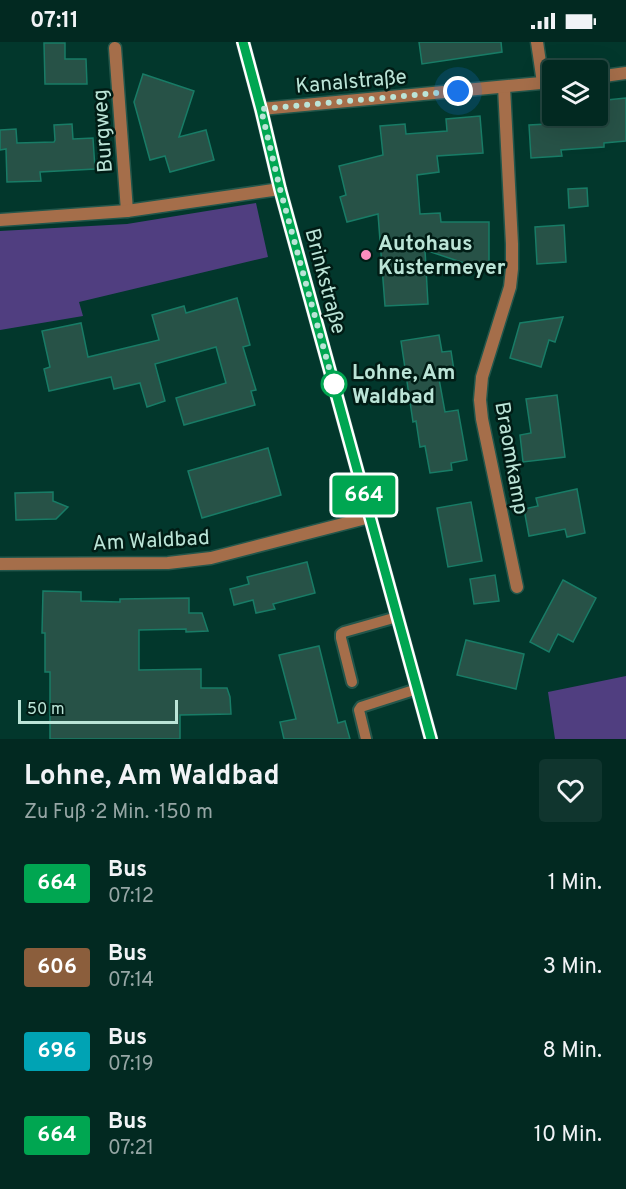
<!DOCTYPE html>
<html lang="de">
<meta charset="utf-8">
<style>
:root{--surface:#022921;--page:#10352e;--text:#f1f3f6;--muted:#96a6a5;--line:#23453f}
body{margin:0;font-family:Overpass,sans-serif;background:var(--page);color:var(--text);height:100vh;display:flex;flex-direction:column;font-size:22px;white-space:nowrap}
*{box-sizing:border-box;margin:0}
p{font-size:20px;color:var(--muted)}
.icon{flex:none;width:33px;height:33px;fill:none;stroke:currentColor;stroke-width:2;stroke-linecap:round;stroke-linejoin:round}
.map{position:relative;height:697px;overflow:hidden}
.panel{display:flex;flex-direction:column;background:var(--surface);flex:1}
.panel>*{flex:none}
.badge{padding:0 12px;border-radius:4px;font-size:21px;line-height:39px}
.buttons{position:absolute;left:542px;top:18px;display:grid;gap:12px}
.buttons a{display:grid;place-items:center;width:66px;height:66px;border-radius:6px;background:var(--surface);box-shadow:0 6px 24px #0002,0 0 0 2px var(--line);font-size:30px}
.scale{position:absolute;left:18px;bottom:15px;width:160px;box-sizing:border-box;padding-left:6px;border:3px solid #bbe4d7;border-top:0;font-size:16px;line-height:21px;white-space:nowrap;color:#bbe4d7;-webkit-text-stroke:4px #011c15;paint-order:stroke}
.you{position:absolute;width:30px;height:30px;margin:-15px;border:4px solid #fff;border-radius:50%;background:#1a73e8;box-shadow:0 0 0 9px #1a73e833}
.map>.badge{position:absolute;translate:-50% -50%;box-shadow:0 0 0 3px #fff}
.round{display:grid;place-items:center;flex:none;width:63px;height:63px;border-radius:6px;background:var(--page)}
.overview{display:flex;align-items:center;justify-content:space-between;height:102px;padding:0 24px}
h1{font-size:28px;font-weight:700;line-height:45px}
ul{padding:0;list-style:none}
li{display:flex;align-items:center;gap:18px;height:84px;padding:0 24px}
li div{flex:1}
li b{display:block;font-size:22px}
li em{font-style:normal}
li .badge{min-width:66px;font-weight:700;text-align:center}
.status{display:flex;justify-content:space-between;align-items:center;height:42px;padding:0 30px;background:var(--surface);direction:ltr}
.status svg{height:16px;fill:currentColor}
.map>svg:first-child{display:block}
.green{fill:#503e80}
.building{fill:#275247;stroke:#187c66;stroke-width:1.5}
.lines{fill:none;stroke-linecap:round;stroke-linejoin:round}
.lane-casing{stroke:#23564b;stroke-width:14}
.street-casing{stroke:#23564b;stroke-width:15}
.secondary-casing{stroke:#23564b;stroke-width:15}
.lane{stroke:#a56e4a;stroke-width:10}
.street{stroke:#a56e4a;stroke-width:12}
.secondary{stroke:#e99155;stroke-width:12}
.line-casing{stroke:#fff;stroke-width:14}
.line{stroke:#00a651;stroke-width:9}
.walk{stroke:#bbe4d7;stroke-width:6;stroke-dasharray:0 10.8}
.poi-dot{fill:#fd8ebe;stroke:#011c15;stroke-width:2}
.stop-dot{fill:#fff;stroke:#00a651;stroke-width:3}
.labels{text-anchor:middle;stroke-width:5;stroke-linejoin:round;paint-order:stroke}
.street-label{font-size:21px;fill:#bbe4d7;stroke:#011c15}
.poi-label{font-size:21px;font-weight:bold;fill:#bbe4d7;stroke:#011c15;text-anchor:start}
.stop-label{font-size:21px;font-weight:bold;fill:#bbe4d7;stroke:#011c15;text-anchor:start}
</style>
<div class="status"><b>07:11</b><svg viewBox="0 0 49 12"><path d="M0 12V9h3v3zM5 12V6h3v6zM10 12V3h3v9zM15 12V0h3v12zM26 1h20v11H26zM47 4h2v5h-2z"/></svg></div>
<div class="map">
<svg width="626" height="697" viewBox="0 0 626 697">
<rect width="100%" height="100%" fill="#02372c"/>
<!-- green -->
<g class="green">
<path d="M256,161L268,215L79,260L83,274L0,288V189L127,182Z"/>
<path d="M626,634V697H555L548,650Z"/>
</g>
<!-- building -->
<g class="building">
<path d="M419,0H501L502,10L422,22Z"/>
<path d="M44,1H65V17H86L87,42H45Z"/>
<path d="M143,32L194,49L179,95L206,88L214,118L170,130L165,114L150,118L134,60Z"/>
<path d="M626,56V99L604,101V105L561,108L562,114L531,116L529,83L566,81L565,74H597V59Z"/>
<path d="M480,74L483,111L437,114L439,130L417,133L420,172L440,171L441,180H489V224H473L425,208L428,262L385,264L378,172L347,180L340,155L346,153L339,124L383,113L380,84L405,82L406,92L447,89L446,77Z"/>
<path d="M72,82L73,97L93,96L95,127L40,130L41,139L7,140L6,107L0,108V88L16,87L17,101L54,100L55,98L54,83Z"/>
<path d="M587,146L588,164L569,166L568,147Z"/>
<path d="M564,183L566,220L537,222L535,185Z"/>
<path d="M237,256L250,303L243,305L256,348L251,349L255,363L184,383L176,356L226,341L216,305L155,322L165,359L147,365L140,341L114,347L111,335L49,349L44,327L50,325L42,289L81,281L88,315L159,298L152,273L184,264L186,271Z"/>
<path d="M563,275L555,300L549,298L541,325L510,316L520,281Z"/>
<path d="M439,293L442,310L451,309L455,335L439,337L445,370L458,368L467,418L451,421L452,428L430,431L425,404L420,405L416,379L413,380L401,299Z"/>
<path d="M557,353L565,415L523,420L520,393L531,391L526,357Z"/>
<path d="M268,406L281,453L202,476L188,429Z"/>
<path d="M577,447L585,491L567,495L565,487L529,494L524,467L538,464L536,456Z"/>
<path d="M53,450V459L68,465L56,477L16,478L15,451Z"/>
<path d="M471,460L482,519L448,525L437,466Z"/>
<path d="M307,520L315,551L273,562L275,567L256,571L253,558L234,563L230,547L249,542L247,535Z"/>
<path d="M495,533L499,559L474,562L470,537Z"/>
<path d="M563,538L596,556L573,600L558,592L549,610L530,600Z"/>
<path d="M43,549L81,550V559L120,560V557L189,556V571H202L208,589L186,590V587L139,588V628L201,627V646H227L230,655L231,672L180,673V697H50V630H45V591H42Z"/>
<path d="M466,598L524,612L516,647L457,633Z"/>
<path d="M319,604L338,681L345,679L350,697H284L280,680L296,677L279,613Z"/>
</g>
<g class="lines">
<!-- lane casing -->
<g class="lane-casing">
<g id="lane">
<path d="M352,640L341,596V592L344,590L397,575"/>
<path d="M366,697L359,668L361,665L417,647"/>
</g>
</g>
<!-- street casing -->
<g class="street-casing">
<g id="street">
<path d="M537,0L543,41"/>
<path d="M115,6L127,169"/>
<path d="M597,35L626,31"/>
<path d="M504,45L512,202V227L510,245L482,335L480,358L482,377L517,545"/>
<path d="M261,67L552,40"/>
<path d="M0,178L127,169L280,147"/>
<path d="M0,522L168,521L211,516L370,475"/>
</g>
</g>
<!-- secondary casing -->
<g class="secondary-casing">
<path id="secondary" d="M243,0L261,67L280,147L431,697"/>
</g>
<!-- lane -->
<use href="#lane" class="lane"/>
<!-- street -->
<use href="#street" class="street"/>
<!-- secondary -->
<use href="#secondary" class="secondary"/>
</g>
<g class="lines">
<!-- line casing -->
<g class="line-casing">
<path id="line" d="M243,0L261,67L280,147L431,697"/>
</g>
<!-- line -->
<use href="#line" class="line"/>
<!-- walk -->
<path class="walk" d="M334,342V344L280,147L261,67L458,49"/>
</g>
<!-- markers -->
<circle class="poi-dot" cx="366" cy="213" r="6"/>
<circle class="stop-dot" cx="334" cy="342" r="12"/>
<g class="labels">
<!-- street labels -->
<g class="street-label">
<text transform="translate(351 39) rotate(-5)" y="7">Kanalstraße</text>
<text transform="translate(102 89) rotate(-94)" y="7">Burgweg</text>
<text transform="translate(326 239) rotate(75)" y="7">Brinkstraße</text>
<text transform="translate(512 416) rotate(80)" y="7">Braomkamp</text>
<text transform="translate(151 498) rotate(-3)" y="7">Am Waldbad</text>
</g>
<!-- poi labels -->
<g class="poi-label">
<text x="378" y="208">Autohaus<tspan x="378" dy="24">Küstermeyer</tspan></text>
</g>
<!-- stop labels -->
<g class="stop-label">
<text x="352" y="337">Lohne, Am<tspan x="352" dy="24">Waldbad</tspan></text>
</g>
</g>
</svg>
<div class="buttons">
<a><svg class="icon" aria-label="layers" viewBox="0 0 24 24"><path d="M12 4l9 5-9 5-9-5zM3 14l9 5 9-5"/></svg></a>
</div>
<div class="scale">50 m</div>
<div class="you" style="left:458px;top:49px"></div>
<b class="badge" style="left:364px;top:453px;background:#00a651;color:#fff">664</b>
</div>
<section class="panel">
<div class="overview"><div><h1>Lohne, Am Waldbad</h1><p>Zu Fuß · 2 Min. · 150 m</p></div><a class="round"><svg class="icon" aria-label="heart" viewBox="0 0 24 24"><path d="M12 20l-8-8c-3-5 5-10 8-4 3-6 11-1 8 4z"/></svg></a></div>
<ul>
<li><span class="badge" style="background:#00a651;color:#fff">664</span><div><b>Bus</b><p>07:12</p></div><em>1 Min.</em></li>
<li><span class="badge" style="background:#8b5e3c;color:#fff">606</span><div><b>Bus</b><p>07:14</p></div><em>3 Min.</em></li>
<li><span class="badge" style="background:#00a3b4;color:#fff">696</span><div><b>Bus</b><p>07:19</p></div><em>8 Min.</em></li>
<li><span class="badge" style="background:#00a651;color:#fff">664</span><div><b>Bus</b><p>07:21</p></div><em>10 Min.</em></li>
</ul>
</section>
